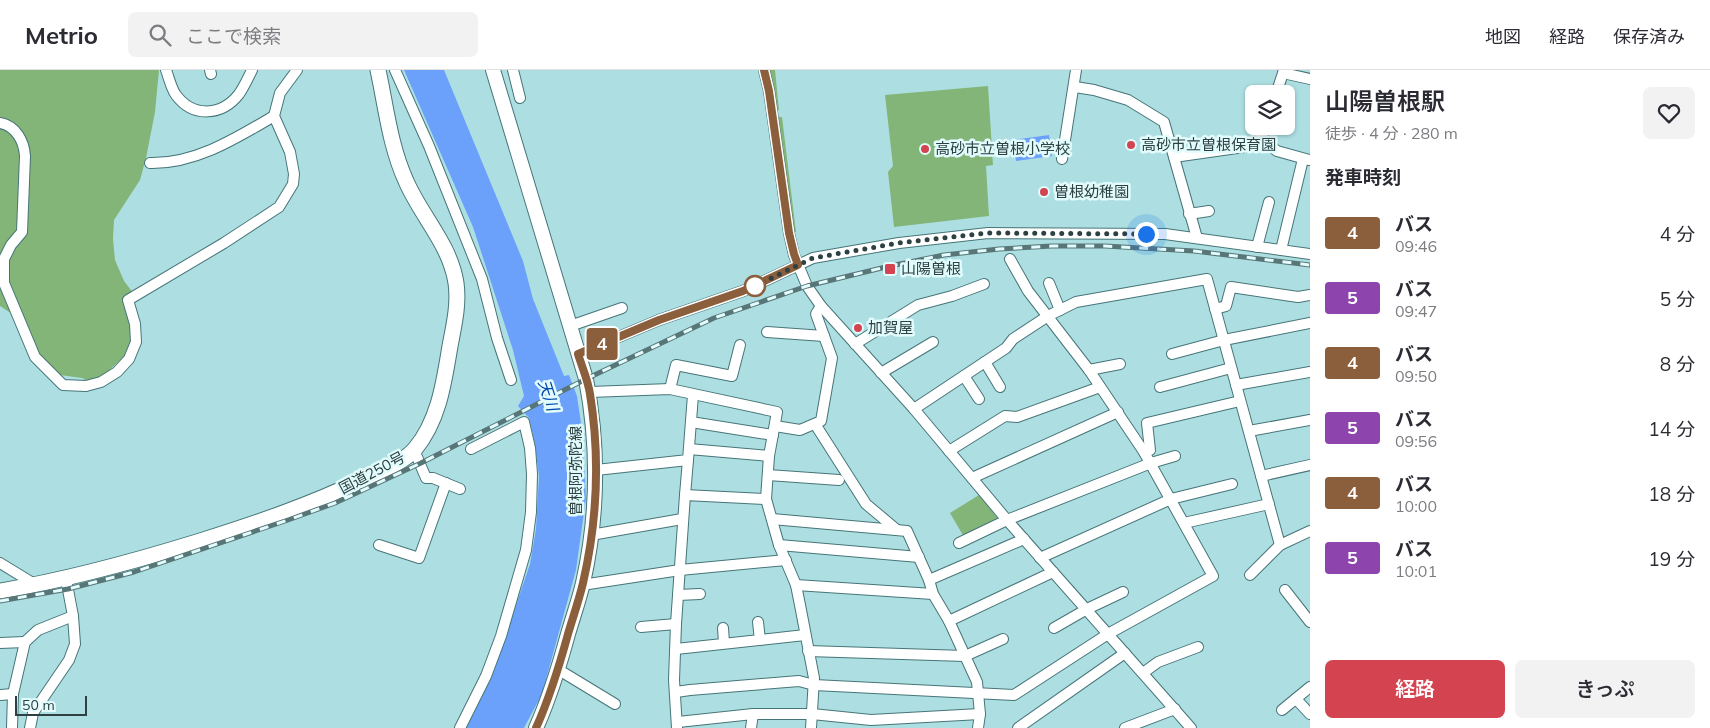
<!DOCTYPE html>
<html lang="ja">
<meta charset="utf-8">
<style>
:root{--surface:#fff;--page:#f2f2f3;--text:#2b2b33;--muted:#7c7c81;--line:#e1e1e2;--accent:#d44450}
body{margin:0;font-family:Mulish,"Noto Sans JP",sans-serif;background:var(--page);color:var(--text);height:100vh;display:flex;flex-direction:column;font-size:19px;white-space:nowrap}
*{box-sizing:border-box;margin:0}
p{font-size:16px;color:var(--muted)}
.icon{flex:none;width:28px;height:28px;fill:none;stroke:currentColor;stroke-width:2;stroke-linecap:round;stroke-linejoin:round}
.map{position:relative;flex:1;overflow:hidden}
.details{display:flex;flex-direction:column;background:var(--surface);width:400px}
.details>*{flex:none}
.badge{padding:0 10px;border-radius:4px;font-size:18px;line-height:32px}
.buttons{position:absolute;left:1245px;top:15px;display:grid;gap:10px}
.buttons a{display:grid;place-items:center;width:50px;height:50px;border-radius:8px;background:var(--surface);box-shadow:0 1px 4px #0004;font-size:25px}
.scale{position:absolute;left:15px;bottom:12px;width:72px;box-sizing:border-box;padding-left:5px;border:2px solid #2d4142;border-top:0;font-size:14px;line-height:18px;white-space:nowrap;color:#2d4142;-webkit-text-stroke:4px #e2fbfc;paint-order:stroke}
.you{position:absolute;width:25px;height:25px;margin:-12px;border:4px solid #fff;border-radius:50%;background:#1a73e8;box-shadow:0 0 0 8px #1a73e833}
.map>.badge{position:absolute;translate:-50% -50%;box-shadow:0 0 0 2px #fff}
h2{padding:0 15px;font-size:19px;line-height:45px}
.round{display:grid;place-items:center;flex:none;width:52px;height:52px;border-radius:8px;background:var(--page)}
.summary{display:flex;align-items:center;justify-content:space-between;height:85px;padding:0 15px}
h1{font-size:24px;font-weight:600;line-height:38px}
.primary-button{display:flex;gap:10px;margin-top:auto;padding:10px 15px}
.primary-button a{flex:1;height:58px;border-radius:8px;background:var(--accent);color:#fff;font-size:20px;font-weight:600;line-height:58px;text-align:center}
.primary-button a+a{background:var(--page);color:var(--text)}
ul{padding:0;list-style:none}
li{display:flex;align-items:center;gap:15px;height:65px;padding:0 15px}
li div{flex:1}
li b{display:block;font-size:19px}
li em{font-style:normal}
li .badge{min-width:55px;font-weight:700;text-align:center}
header{display:flex;align-items:center;gap:30px;box-sizing:border-box;height:70px;padding:0 25px;background:var(--surface);border-bottom:1px solid var(--line)}
header strong{font-size:24px}
nav{display:flex;gap:28px;margin-inline-start:auto;font-size:18px}
.search{width:350px;height:45px;background:var(--page);display:flex;align-items:center;gap:12px;box-sizing:border-box;padding:0 18px;border-radius:8px;color:var(--muted);font-size:19px}
main{display:flex;flex:1;min-height:0}
.map>svg:first-child{display:block}
.green{fill:#83b578}
.water{fill:#6ba1fa}
.lines{fill:none;stroke-linecap:round;stroke-linejoin:round}
.minor-casing{stroke:#467578;stroke-width:12}
.major-casing{stroke:#467578;stroke-width:16}
.highway-casing{stroke:#467578;stroke-width:17}
.minor{stroke:#fff;stroke-width:10}
.major{stroke:#fff;stroke-width:14}
.highway{stroke:#fff;stroke-width:15}
.rail-casing{stroke:#587678;stroke-width:5}
.rail{stroke:#e2fbfc;stroke-width:3;stroke-dasharray:9;stroke-linecap:butt}
.line-casing{stroke:#fff;stroke-width:11}
.line{stroke:#8b5e3c;stroke-width:8}
.walk{stroke:#2d4142;stroke-width:5;stroke-dasharray:0 9}
.poi-dot{fill:#d44450;stroke:#e2fbfc;stroke-width:2}
.stop-dot{fill:#fff;stroke:#8b5e3c;stroke-width:2.5}
.labels{text-anchor:middle;stroke-width:5;stroke-linejoin:round;paint-order:stroke}
.poi-label{font-size:15px;fill:#2d4142;stroke:#e2fbfc;text-anchor:start}
.street-label{font-size:15px;fill:#2d4142;stroke:#e2fbfc}
.water-label{font-size:16px;font-style:italic;fill:#0248ad;stroke:#e2fbfc}
</style>
<header>
<strong>Metrio</strong>
<div class="search"><svg class="icon" aria-label="search" viewBox="0 0 24 24"><circle cx="10" cy="10" r="6"/><path d="M15 15l6 6"/></svg>ここで検索</div>
<nav><a>地図</a><a>経路</a><a>保存済み</a></nav>
</header>
<main>
<div class="map">
<svg width="1310" height="658" viewBox="0 0 1310 658">
<rect width="100%" height="100%" fill="#addfe2"/>
<!-- green -->
<g class="green">
<path d="M0,0H159L155,42L146,88L140,110L114,150L113,169L115,190L124,211L134,224L136,267L130,281L94,314L82,308L60,305L37,281L23,251L0,236Z"/>
<path d="M767,0H775L779,40H774Z"/>
<path d="M988,16L993,95L986,96L989,146L894,157L888,102L893,96L885,25Z"/>
<path d="M778,47H782L796,162H792Z"/>
<path d="M979,425L999,450L964,467L950,443Z"/>
</g>
<!-- water -->
<g class="water">
<path d="M404,0H444L523,191L533,229L564,306L569,305L577,326L582,360L586,428L576,500L542,624L524,658H464L494,600L530,494L536,459L539,406L534,369L529,348L518,336L524,326L513,280L473,157Z"/>
<path d="M1049,65L1052,86L1016,91L1013,70Z"/>
</g>
<g class="lines">
<!-- minor casing -->
<g class="minor-casing">
<g id="minor">
<path d="M166,0C169,8 171,18 176,25C193,48 222,46 239,24C244,17 248,8 252,0"/>
<path d="M210,0L211,4"/>
<path d="M395,0L429,76L482,209L497,268L511,310"/>
<path d="M513,0L520,28"/>
<path d="M764,0L769,21L789,163L794,185L807,216L821,236L914,339L1007,450L1191,658"/>
<path d="M1283,3L1310,9"/>
<path d="M1075,17L1094,20L1128,30L1164,52L1197,168"/>
<path d="M1276,24L1284,0"/>
<path d="M0,53C16,56 24,71 25,86L22,162L11,175L4,189V213L35,287L63,315L86,316L101,312L117,302L129,289L136,272L135,254L128,230L224,173L279,137L293,114L294,104L290,82L274,46L280,23L297,0"/>
<path d="M1259,67L1277,81L1309,90"/>
<path d="M1174,87L1251,76L1265,61L1266,56"/>
<path d="M1062,89L1076,0"/>
<path d="M150,93C195,94 235,69 274,46"/>
<path d="M1189,144L1209,141"/>
<path d="M1257,177L1269,132"/>
<path d="M1281,180L1303,89"/>
<path d="M1049,213L1060,240"/>
<path d="M1215,239L1226,236L1231,217L1298,227L1310,225"/>
<path d="M570,256L622,238"/>
<path d="M767,262L824,266"/>
<path d="M855,274L918,235L952,226L984,214"/>
<path d="M578,284L659,250L743,221L813,188L899,173L988,163L1165,164L1310,184"/>
<path d="M1172,284L1224,270L1310,253"/>
<path d="M985,292L1000,317"/>
<path d="M1089,300L1120,294"/>
<path d="M881,303L933,272"/>
<path d="M964,306L979,329"/>
<path d="M1236,315L1310,302"/>
<path d="M1160,317L1231,298"/>
<path d="M670,319L676,295L732,306L740,275"/>
<path d="M590,322L670,319L777,342L769,386L766,429L779,475L796,515L800,535L814,608L811,658"/>
<path d="M914,339L1006,278L1013,269L1048,246L1076,232L1207,209L1280,475"/>
<path d="M691,352L773,365"/>
<path d="M815,354L866,434L897,460"/>
<path d="M775,356L800,360L821,351L832,288L816,244L821,236"/>
<path d="M1249,361L1310,350"/>
<path d="M689,379L769,386"/>
<path d="M414,380L426,408H433L460,419"/>
<path d="M949,381L1005,346L1017,347L1100,317"/>
<path d="M1144,382L1150,380L1147,353L1240,331"/>
<path d="M596,400L688,390L693,325"/>
<path d="M768,405L839,410"/>
<path d="M1261,406L1310,395"/>
<path d="M972,408L1118,342"/>
<path d="M685,425L688,390"/>
<path d="M772,449L907,461L929,510L933,524L949,551L977,612L980,644L978,658"/>
<path d="M1184,453L1269,434"/>
<path d="M591,465L682,449"/>
<path d="M959,473L1007,450L1151,393L1175,386"/>
<path d="M379,475L419,488L446,413"/>
<path d="M779,475L919,487"/>
<path d="M1040,488L1171,429L1232,414"/>
<path d="M0,493L36,515"/>
<path d="M1250,505L1280,475L1310,461"/>
<path d="M929,510L1024,469"/>
<path d="M582,515L680,500L786,490"/>
<path d="M796,515L933,524"/>
<path d="M1285,520L1310,552"/>
<path d="M678,525L700,524"/>
<path d="M949,551L1053,502"/>
<path d="M758,552L760,570"/>
<path d="M641,557L676,554"/>
<path d="M723,558L724,573"/>
<path d="M1054,558L1087,539L1123,522"/>
<path d="M0,573L25,572"/>
<path d="M676,579L805,565"/>
<path d="M808,581L965,586L1003,569"/>
<path d="M559,600L615,634"/>
<path d="M1143,603L1158,592L1198,577"/>
<path d="M676,622L690,620L799,611L814,615L1014,625L1108,564L1213,506L1144,382L1089,300L1028,221L1010,189"/>
<path d="M0,625L13,624"/>
<path d="M1296,629L1310,644"/>
<path d="M1282,640L1310,617"/>
<path d="M678,652L753,644H812L871,650L980,644"/>
<path d="M12,658L13,624L25,572L38,560L73,546"/>
<path d="M30,658L33,643L69,590L75,574L73,546L66,509"/>
<path d="M460,658L486,606L501,566L526,480L531,442L532,404L530,378L524,352L471,379"/>
<path d="M677,658L674,610L676,554L685,425L766,429"/>
<path d="M751,658L753,644"/>
<path d="M1018,658L1125,583"/>
<path d="M1125,658L1175,639"/>
</g>
</g>
<!-- major casing -->
<g class="major-casing">
<path id="major" d="M493,0L586,309C599,377 598,446 583,513C579,530 573,547 568,564C559,597 550,627 536,658"/>
</g>
<!-- highway casing -->
<g class="highway-casing">
<path id="highway" d="M0,521C67,510 132,492 197,472C254,454 311,435 364,409C380,401 403,393 415,379C439,350 444,312 450,276C454,255 459,234 456,213C450,174 421,146 406,111C390,76 386,37 378,0"/>
</g>
<!-- minor -->
<use href="#minor" class="minor"/>
<!-- major -->
<use href="#major" class="major"/>
<!-- highway -->
<use href="#highway" class="highway"/>
<!-- rail casing -->
<g class="rail-casing">
<path id="rail" d="M0,531L68,519L134,502L288,450L335,433L421,393L586,309L714,248L807,216L890,196L944,185L999,179L1052,176H1105L1194,181L1310,195"/>
</g>
<!-- rail -->
<use href="#rail" class="rail"/>
</g>
<g class="lines">
<!-- line casing -->
<g class="line-casing">
<path id="line" d="M536,658C550,627 559,597 568,564C573,547 579,530 583,513C597,452 600,386 590,324C588,310 582,297 578,284L659,250L743,221L798,195L794,184L789,163L769,21L764,0"/>
</g>
<!-- line -->
<use href="#line" class="line"/>
<!-- walk -->
<path class="walk" d="M755,216L813,188L899,173L988,163L1146,164"/>
</g>
<!-- markers -->
<g class="poi-dot">
<circle cx="1131" cy="75" r="5"/>
<circle cx="925" cy="79" r="5"/>
<circle cx="1044" cy="122" r="5"/>
<rect x="884" y="193" width="12" height="12" rx="2.5"/>
<circle cx="858" cy="258" r="5"/>
</g>
<circle class="stop-dot" cx="755" cy="216" r="10"/>
<g class="labels">
<!-- poi labels -->
<g class="poi-label">
<text x="1141" y="80">高砂市立曽根保育園</text>
<text x="935" y="84">高砂市立曽根小学校</text>
<text x="1054" y="127">曽根幼稚園</text>
<text x="901" y="204">山陽曽根</text>
<text x="868" y="263">加賀屋</text>
</g>
<!-- street labels -->
<g class="street-label">
<text transform="translate(576 401) rotate(-90)" y="5">曽根阿弥陀線</text>
<text transform="translate(372 403) rotate(-28)" y="5">国道250号</text>
</g>
<!-- water labels -->
<g class="water-label">
<text transform="translate(549 325) rotate(72)" y="6">天川</text>
</g>
</g>
</svg>
<div class="buttons">
<a><svg class="icon" aria-label="layers" viewBox="0 0 24 24"><path d="M12 4l9 5-9 5-9-5zM3 14l9 5 9-5"/></svg></a>
</div>
<div class="scale">50 m</div>
<div class="you" style="left:1146px;top:164px"></div>
<b class="badge" style="left:602px;top:274px;background:#8b5e3c;color:#fff">4</b>
</div>
<section class="details">
<div class="summary"><div><h1>山陽曽根駅</h1><p>徒歩 · 4 分 · 280 m</p></div><a class="round"><svg class="icon" aria-label="heart" viewBox="0 0 24 24"><path d="M12 20l-8-8c-3-5 5-10 8-4 3-6 11-1 8 4z"/></svg></a></div>
<h2>発車時刻</h2>
<ul>
<li><span class="badge" style="background:#8b5e3c;color:#fff">4</span><div><b>バス</b><p>09:46</p></div><em>4 分</em></li>
<li><span class="badge" style="background:#8e44ad;color:#fff">5</span><div><b>バス</b><p>09:47</p></div><em>5 分</em></li>
<li><span class="badge" style="background:#8b5e3c;color:#fff">4</span><div><b>バス</b><p>09:50</p></div><em>8 分</em></li>
<li><span class="badge" style="background:#8e44ad;color:#fff">5</span><div><b>バス</b><p>09:56</p></div><em>14 分</em></li>
<li><span class="badge" style="background:#8b5e3c;color:#fff">4</span><div><b>バス</b><p>10:00</p></div><em>18 分</em></li>
<li><span class="badge" style="background:#8e44ad;color:#fff">5</span><div><b>バス</b><p>10:01</p></div><em>19 分</em></li>
</ul>
<div class="primary-button"><a>経路</a><a>きっぷ</a></div>
</section>
</main>
